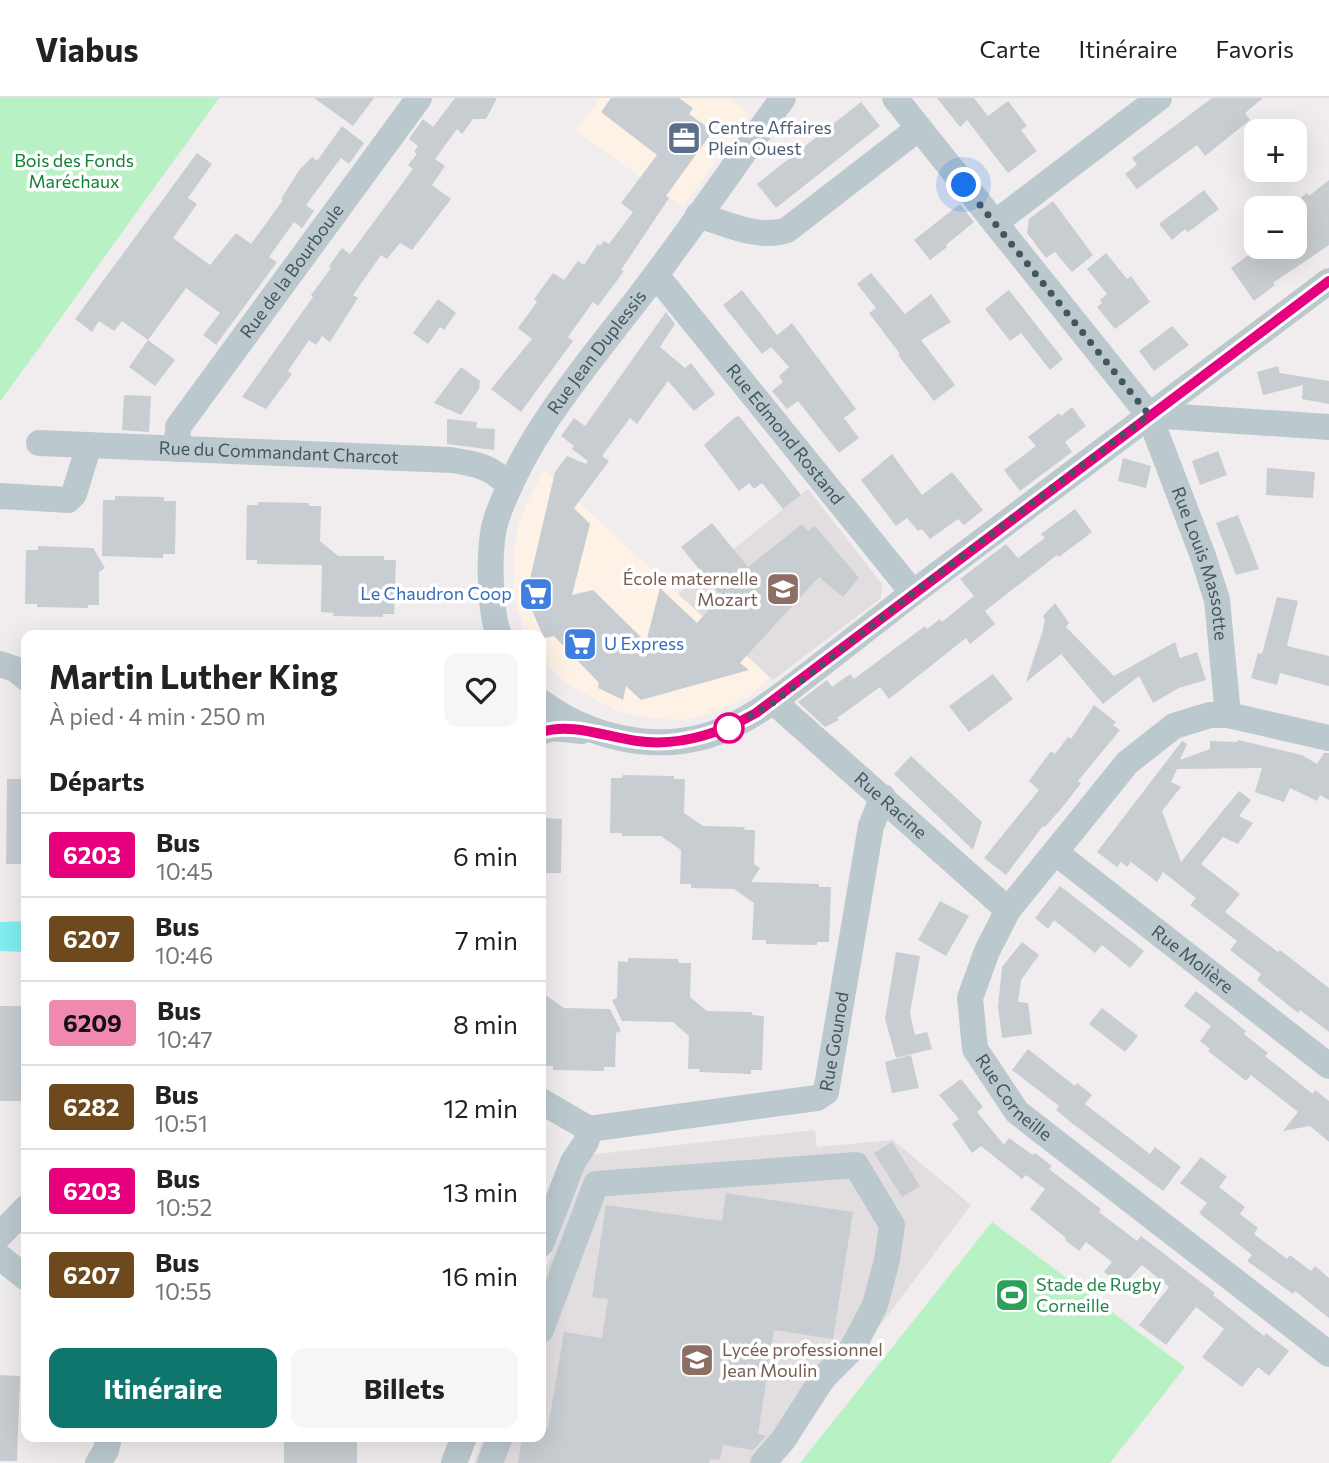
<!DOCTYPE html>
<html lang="fr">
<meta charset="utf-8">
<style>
:root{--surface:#fff;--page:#f6f6f6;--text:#222;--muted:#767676;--line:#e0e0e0;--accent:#0f766e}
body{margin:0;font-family:Commissioner,sans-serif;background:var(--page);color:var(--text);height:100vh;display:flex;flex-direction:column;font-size:26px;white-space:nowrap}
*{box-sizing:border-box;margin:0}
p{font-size:23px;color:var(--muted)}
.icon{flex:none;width:38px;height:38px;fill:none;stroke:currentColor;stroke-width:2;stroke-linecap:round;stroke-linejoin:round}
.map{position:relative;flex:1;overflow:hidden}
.details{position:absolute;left:21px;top:532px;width:525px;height:812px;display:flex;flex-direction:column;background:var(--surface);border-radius:14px;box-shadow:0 7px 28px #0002}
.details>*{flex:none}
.badge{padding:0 14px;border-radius:5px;font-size:24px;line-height:46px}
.buttons{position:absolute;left:1244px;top:21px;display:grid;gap:14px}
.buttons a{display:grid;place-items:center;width:63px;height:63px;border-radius:14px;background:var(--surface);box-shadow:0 7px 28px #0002;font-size:35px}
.you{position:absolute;width:35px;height:35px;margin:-18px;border:5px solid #fff;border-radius:50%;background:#1a73e8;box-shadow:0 0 0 10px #1a73e833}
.map>.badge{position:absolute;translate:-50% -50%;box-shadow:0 0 0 4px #fff}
h2{padding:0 28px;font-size:26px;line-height:63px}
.round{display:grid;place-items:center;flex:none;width:74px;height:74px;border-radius:14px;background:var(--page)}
.headline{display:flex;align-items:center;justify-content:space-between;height:119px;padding:0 28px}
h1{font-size:33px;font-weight:700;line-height:52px}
.cta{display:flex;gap:14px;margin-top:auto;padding:14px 28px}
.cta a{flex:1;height:80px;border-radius:14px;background:var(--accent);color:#fff;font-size:28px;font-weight:700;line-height:80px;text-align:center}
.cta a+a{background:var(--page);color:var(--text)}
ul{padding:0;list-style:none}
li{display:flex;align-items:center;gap:21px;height:84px;padding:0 28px;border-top:2px solid var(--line)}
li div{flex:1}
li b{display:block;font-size:26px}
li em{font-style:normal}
li .badge{min-width:77px;font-weight:700;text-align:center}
header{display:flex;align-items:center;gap:42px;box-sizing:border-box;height:98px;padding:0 35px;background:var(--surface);border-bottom:2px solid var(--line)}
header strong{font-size:33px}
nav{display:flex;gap:38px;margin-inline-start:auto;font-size:24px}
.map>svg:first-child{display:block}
.commercial{fill:#fdf2e5}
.education{fill:#e2dee0}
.green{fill:#b8f2c4}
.water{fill:#82eef2}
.building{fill:#c7cdd1}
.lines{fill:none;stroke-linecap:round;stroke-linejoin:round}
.minor{stroke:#bbc9ce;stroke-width:26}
.line-casing{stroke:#fff;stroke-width:16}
.line{stroke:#e6007e;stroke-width:10}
.walk{stroke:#45555d;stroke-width:7;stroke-dasharray:0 12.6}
.stop-dot{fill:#fff;stroke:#e6007e;stroke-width:3.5}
.labels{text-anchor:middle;stroke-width:7;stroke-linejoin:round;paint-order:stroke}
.service-label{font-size:18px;fill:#4e5e75;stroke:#fff;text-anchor:start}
.park-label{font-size:18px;fill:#108336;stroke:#fff}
.street-label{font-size:18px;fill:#45555d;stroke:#fff}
.education-label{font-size:18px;fill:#785e54;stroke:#fff;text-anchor:end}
.shop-label{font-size:18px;fill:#366cbe;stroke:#fff;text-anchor:end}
.leisure-label{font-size:18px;fill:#27864d;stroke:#fff;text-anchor:start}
</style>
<header>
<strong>Viabus</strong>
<nav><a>Carte</a><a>Itinéraire</a><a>Favoris</a></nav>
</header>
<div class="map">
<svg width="1329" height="1365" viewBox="0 0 1329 1365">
<rect width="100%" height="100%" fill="#f1edee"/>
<!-- commercial -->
<g class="commercial">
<path d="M600,0H728L750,16L683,109L576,33Z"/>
<path d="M544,372L678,496L770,579L748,599L714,614L683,622L652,620L619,614L565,585L541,559V537H526L523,531L513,488V458L518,428L528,403Z"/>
</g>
<!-- education -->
<g class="education">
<path d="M808,391L882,486L881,500L773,582L678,496Z"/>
<path d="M815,1032L817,1049L893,1042L971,1107L776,1365H474L484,1339H541V1185L588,1057Z"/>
</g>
<!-- green -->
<g class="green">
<path d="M0,0H219L0,304Z"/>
<path d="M992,1124L1185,1269L1110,1365H800Z"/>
</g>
<!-- water -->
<path class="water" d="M26,823V854L0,853V824Z"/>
<!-- building -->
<g class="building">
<path d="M314,0H374L353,28Z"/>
<path d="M455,0H497L486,21H473L462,36L457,31L435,61L445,68L432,87L451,101L412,152L400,145L387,161L381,157L353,197L358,200L330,244L322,238L316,247L309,242L288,273L292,276L266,311L242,299L313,199L311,197L331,170L329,168L342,150L350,156L413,71L408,67L417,56L414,54L418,48L409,41L423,21L433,29Z"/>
<path d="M611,0H679L693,10L689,16L713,33L666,98L669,100L621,172L624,173L598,208L593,204L568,239L573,243L521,314L491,291L532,241L518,230L537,204L534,201L553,175L564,182L578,163L584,167L598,146L600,148L604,143L609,146L633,114L621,105L657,57L601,14Z"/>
<path d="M937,0H974L988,18L1008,3L1027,28L1021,32L1037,53L1008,75L967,22L960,29Z"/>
<path d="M1212,0H1263L1245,15L1250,22L1205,58L1197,47L1137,91L1125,76L1137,67L1132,60Z"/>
<path d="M861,4L880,28L776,110L757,86Z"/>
<path d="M342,28L364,45L349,66L341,60L306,107L314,113L302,130L294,124L269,159L277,164L216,247L203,237L220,215L186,190L148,242L122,223L114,233L99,223L92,234L75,221L197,55L212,66L188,100L197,106L173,140L210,167L236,135L251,146L283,102L281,101L300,71L312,59L317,63Z"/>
<path d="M1329,82V147L1273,185L1275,187L1254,203L1231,170L1259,149H1295V110L1290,108L1307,95L1309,98Z"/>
<path d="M1204,92L1219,111L1188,134L1185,131L1172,142L1159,126Z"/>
<path d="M1053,103L1093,157L1072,174L1055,154L1046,160L1027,135L1029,121Z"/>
<path d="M960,106L974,124L946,147L947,149L930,162L914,142Z"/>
<path d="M1106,155L1127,181L1131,178L1150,204L1115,231L1097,209L1102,205L1100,202L1107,196L1087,171Z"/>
<path d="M871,175L905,216L931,196L951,224L921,242L955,287L934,303L898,257L900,256L869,215L876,210L857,186Z"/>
<path d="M742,192L777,237L792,225L856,311L844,320L859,340L839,355L798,303L787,311L772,293L783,284L779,278L789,269L771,249L762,256L723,207Z"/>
<path d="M1009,192L1063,261L1050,272L1021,235L1010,243L985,211Z"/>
<path d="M438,201L456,215L444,232L440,229L428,246L413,235Z"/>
<path d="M666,214L675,226L660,249L685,270L691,265L715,296L694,313L668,283L637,326L630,320L602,358L609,363L574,410L590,426L572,497L593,492L646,544L660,490L697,525L721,498L681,449L712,425L748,469L802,426L808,433L815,428L859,480L843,499L819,479L740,565L749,572L641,602L626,588L623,602L598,590L599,585L554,538L544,540L526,498L555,374L567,358L586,366L588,363L572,351L574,348L561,338L574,320L585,328Z"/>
<path d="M1172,228L1189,247L1154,273L1139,253Z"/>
<path d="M148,242L175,262L155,288L129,269Z"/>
<path d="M1278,268L1280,275L1329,283V306L1302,301L1303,287L1263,297L1257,274Z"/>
<path d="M461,269L480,283L479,291L461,317L434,305Z"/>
<path d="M124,297L151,298L149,334L122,332Z"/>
<path d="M1072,309L1086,328L1065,344L1072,354L1020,393L1004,372L1036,348L1028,339L1059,315L1061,318Z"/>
<path d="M739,318L801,397L783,411L762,385L754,391L749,385L739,393L704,347L734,320Z"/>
<path d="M447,321L477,324L476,330L495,331L494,352L447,346Z"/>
<path d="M1218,353L1227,377L1200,387L1192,363Z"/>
<path d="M892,356L922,397L952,374L983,412L964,427L958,421L930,441L922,431L918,433L907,420L896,428L861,382Z"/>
<path d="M1123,360L1151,368L1146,390L1118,383Z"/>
<path d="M1267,370L1315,374L1313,400L1266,397Z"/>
<path d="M115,398L164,399V403H176L175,456H163V460L102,458L103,402H115Z"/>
<path d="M258,404L309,405V408H321L320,443L338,458H384V462H396L394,516H383V519L333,518L334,515L321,514L322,467L257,466V462H246L247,407H258Z"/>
<path d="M1075,411L1092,434L1059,459L1057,457L985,513L995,526L970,546L966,540L889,601L880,589L837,620L839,622L825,629L798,604L827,582L832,589L850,576L854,581L925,528L927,531L940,521L942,524L974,498L960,481L1006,446L1018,460L1045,440L1041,436Z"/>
<path d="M1238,417L1259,471L1236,477L1216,425Z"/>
<path d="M38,448L93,450L105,470L99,474V507H88V510L37,509V506H25L26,452H38Z"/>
<path d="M1277,499L1298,503L1287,548L1329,558V588L1280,575L1277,587L1251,580L1258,555L1262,556Z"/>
<path d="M1055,505L1069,525L1066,529L1114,578L1175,544L1180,560L1197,554L1206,582L1179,590L1153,605L1139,578L1103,606L1061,556L1026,584L1043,532L1045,521L1043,518Z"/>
<path d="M993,576L1013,601L969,634L949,608Z"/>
<path d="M1094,607L1116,624L1113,627L1120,632L1078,683L1081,685L1065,706L1045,729L1043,728L1006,777L984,760L1039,692L1029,683L1051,653L1055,656L1068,639L1071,641Z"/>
<path d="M1238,642L1302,657L1317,666L1324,655H1329V702L1320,697L1317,703L1290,690L1284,704L1255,694L1262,670L1177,671L1171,684L1181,689L1162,713L1181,764L1239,693L1251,702L1239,718L1253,725L1238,746L1223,739L1201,766L1240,796L1225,814L1278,854L1280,852L1329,890V934L1300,912L1298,915L1257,882L1261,876L1230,852L1237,843L1190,807L1196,800L1163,774L1157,784L1131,764L1127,769L1121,764L1117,769L1097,754L1182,643L1187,646L1180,662L1210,651V643L1237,644Z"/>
<path d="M911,658L982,724L973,752L894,676Z"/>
<path d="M623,677L674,678V681H685L684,715L703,728L744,729L745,732H755L754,766L760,770L751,784L819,786V789H831L829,844H817V847L766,846V842H752L754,805L734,791L691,790V786H680L681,752L661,738H622V735H610L611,680H622Z"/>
<path d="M7,681H26V766H6Z"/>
<path d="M541,720L562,721L561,775H541Z"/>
<path d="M1060,788L1144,853L1130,870L1102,847L1095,855L1054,822L1048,831L1035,820Z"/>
<path d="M940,803L969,818L946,858L918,842Z"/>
<path d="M1022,844L1039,857L1021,882L1018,904L1028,905L1032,936L1002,940L998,909L1002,869Z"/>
<path d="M896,854L920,858L910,915L915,937L927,934L932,951L896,960L885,921Z"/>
<path d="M628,860L678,861L679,865H691L690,899L707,913L752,914V917L764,918L762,972H751V976L699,974L700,971H688L689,938L673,924L622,923L612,902L617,900L618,863L628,864Z"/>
<path d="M1196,893L1246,933L1244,936L1268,955L1265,958L1313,996L1315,992L1329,1003V1044L1310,1028L1283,1033L1298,1014L1251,977L1246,983L1208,953L1210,951L1200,943L1211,928L1184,908Z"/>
<path d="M541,894L564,910L610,911L621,933L616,935L615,969H604V973L553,972V968H542Z"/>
<rect x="0" y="908" width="26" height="95"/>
<path d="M1102,910L1138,938L1125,954L1089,926Z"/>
<path d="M1028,951L1075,988L1077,985L1092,997L1085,1006L1150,1056L1155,1049L1181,1069L1163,1093L1073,1026L1056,1012L1059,1008L1012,972Z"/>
<path d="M911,957L919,990L892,995L885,964Z"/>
<path d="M961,981L983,1009L977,1014L1004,1047L1009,1040L1033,1057L1035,1055L1052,1068L1049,1071L1101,1111L1099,1114L1137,1143L1141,1138L1215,1195L1213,1197L1264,1238L1266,1235L1289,1253L1269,1278L1258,1269L1242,1289L1202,1259L1224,1231L1196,1209L1166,1247L1139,1227L1169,1189L1142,1167L1122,1188L1104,1174L1112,1164L1086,1144L1079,1153L1065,1142L1066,1140L1030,1111L1045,1091L1026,1077L1022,1081L981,1048L972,1055L952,1026L959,1021L939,997Z"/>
<path d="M892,1044L920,1088L902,1099L874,1055Z"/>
<path d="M1201,1059L1227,1079L1219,1089L1245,1109L1240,1116L1258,1130L1254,1136L1287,1161L1290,1157L1311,1173L1315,1168L1329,1180V1220L1295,1193L1293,1196L1247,1163L1252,1157L1199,1115L1207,1105L1180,1085Z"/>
<path d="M726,1095L853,1114L833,1241L774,1232L758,1336L766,1338L753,1352L723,1347L720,1362L710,1361L709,1365H518L522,1339H541V1329L548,1330L564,1234L602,1240L608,1201L592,1199L606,1107L722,1123Z"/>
<path d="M0,1277L20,1278L17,1363H0Z"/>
<rect x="284" y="1339" width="73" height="26"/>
</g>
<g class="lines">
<!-- minor -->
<g class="minor">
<path id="s1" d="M895,0L1149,317L1203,458L1217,502L1228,617"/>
<path d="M698,117C726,125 758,142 787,132L919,30"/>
<path d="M995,125L1159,0"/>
<path id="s2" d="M656,177L913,495"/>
<path d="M1149,317L1329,329"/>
<path id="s3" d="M39,345L451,362C477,366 490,368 510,388"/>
<path id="s4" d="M177,351L178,329L419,0"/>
<path d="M0,398L68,402L74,396L89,347"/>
<path id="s5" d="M499,537C489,511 488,448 496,422C526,333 594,259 649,186C695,125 738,62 783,0"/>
<path d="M0,566L15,571L26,580"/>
<path d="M541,604C587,638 650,654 706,638C749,625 783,596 818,569C850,544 882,519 914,494C1052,390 1191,287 1329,183"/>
<path id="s6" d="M774,604L1008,812"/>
<path d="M541,634L552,630L582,633"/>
<path id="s7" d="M1329,640L1228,617H1210L1174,628L1127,665L1008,812L987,853L970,900L975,951L1017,1014L1329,1256"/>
<path id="s8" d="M1056,755L1329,968"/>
<path d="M541,1003L589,1031"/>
<path id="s9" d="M589,1031L817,1000L826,994L871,728L883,699"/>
<path d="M0,1137L26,1110"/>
<path d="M541,1146L573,1064L586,1044L589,1031"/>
<path d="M0,1159L26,1180"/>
<path d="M541,1232L596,1086L856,1067L892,1127L887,1162L875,1207L852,1251L823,1280L783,1342L763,1365"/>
<path d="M98,1365L106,1352L109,1339"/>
<path d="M454,1365L464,1339"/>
<path d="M490,1365L500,1339"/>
</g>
</g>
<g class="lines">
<!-- line casing -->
<g class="line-casing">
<path id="line" d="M541,634C572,624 606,639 637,643C680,649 719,636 756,615L1329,183"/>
</g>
<!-- line -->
<use href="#line" class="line"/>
<!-- walk -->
<path class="walk" d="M729,630L774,604L913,495L1149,317L964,87"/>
</g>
<!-- icons -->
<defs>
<g id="office-square" transform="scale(1.75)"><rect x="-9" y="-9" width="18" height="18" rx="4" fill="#5c6f8a" stroke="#fff"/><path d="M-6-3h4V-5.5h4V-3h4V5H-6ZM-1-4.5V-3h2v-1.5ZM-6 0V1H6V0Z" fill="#fff"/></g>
<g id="school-square" transform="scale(1.75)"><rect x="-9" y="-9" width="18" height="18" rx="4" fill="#8d6e63" stroke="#fff"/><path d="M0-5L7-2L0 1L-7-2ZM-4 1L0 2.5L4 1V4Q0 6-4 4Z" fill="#fff"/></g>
<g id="supermarket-square" transform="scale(1.75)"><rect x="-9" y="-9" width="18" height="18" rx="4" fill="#3f7fe0" stroke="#fff"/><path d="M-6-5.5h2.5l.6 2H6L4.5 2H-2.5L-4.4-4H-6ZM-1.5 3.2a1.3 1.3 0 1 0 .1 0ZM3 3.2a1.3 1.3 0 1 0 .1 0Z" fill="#fff"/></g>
<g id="stadium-square" transform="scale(1.75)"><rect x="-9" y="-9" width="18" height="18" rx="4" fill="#2e9e5b" stroke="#fff"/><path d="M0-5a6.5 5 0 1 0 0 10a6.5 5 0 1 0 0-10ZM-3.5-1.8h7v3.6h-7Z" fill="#fff"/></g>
</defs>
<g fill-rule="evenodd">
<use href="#office-square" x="684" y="40"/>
<use href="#school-square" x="783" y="491"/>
<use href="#supermarket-square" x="536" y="496"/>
<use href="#supermarket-square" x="580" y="546"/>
<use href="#stadium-square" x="1012" y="1197"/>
<use href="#school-square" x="697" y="1262"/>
</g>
<!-- markers -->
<circle class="stop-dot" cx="729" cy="630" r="14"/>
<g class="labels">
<!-- service labels -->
<g class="service-label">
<text x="708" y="36">Centre Affaires<tspan x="708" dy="21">Plein Ouest</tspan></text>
</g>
<!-- park labels -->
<g class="park-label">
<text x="74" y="69">Bois des Fonds<tspan x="74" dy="21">Maréchaux</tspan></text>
</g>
<!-- street labels -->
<g class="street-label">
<text dy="6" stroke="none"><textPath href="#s4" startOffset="215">Rue de la Bourboule</textPath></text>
<text dy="6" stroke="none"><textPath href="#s5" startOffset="313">Rue Jean Duplessis</textPath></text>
<text dy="6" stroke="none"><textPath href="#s2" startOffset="205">Rue Edmond Rostand</textPath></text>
<text dy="6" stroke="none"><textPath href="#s3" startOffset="240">Rue du Commandant Charcot</textPath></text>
<text dy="6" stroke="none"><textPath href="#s1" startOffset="564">Rue Louis Massotte</textPath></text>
<text dy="6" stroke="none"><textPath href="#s6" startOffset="156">Rue Racine</textPath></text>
<text dy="6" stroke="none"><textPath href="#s8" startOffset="173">Rue Molière</textPath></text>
<text dy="6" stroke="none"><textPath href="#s9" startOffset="292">Rue Gounod</textPath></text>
<text dy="6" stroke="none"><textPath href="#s7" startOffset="618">Rue Corneille</textPath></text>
</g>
<!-- education labels -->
<g class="education-label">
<text x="758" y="487">École maternelle<tspan x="758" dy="21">Mozart</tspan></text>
<text x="722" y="1258" text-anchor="start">Lycée professionnel<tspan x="722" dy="21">Jean Moulin</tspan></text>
</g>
<!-- shop labels -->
<g class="shop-label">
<text x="512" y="502">Le Chaudron Coop</text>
<text x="604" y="552" text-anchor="start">U Express</text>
</g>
<!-- leisure labels -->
<g class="leisure-label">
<text x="1036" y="1193">Stade de Rugby<tspan x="1036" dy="21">Corneille</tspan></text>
</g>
</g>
</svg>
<div class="buttons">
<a>+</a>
<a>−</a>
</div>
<div class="you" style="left:964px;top:87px"></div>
<section class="details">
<div class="headline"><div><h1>Martin Luther King</h1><p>À pied · 4 min · 250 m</p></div><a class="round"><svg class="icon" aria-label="heart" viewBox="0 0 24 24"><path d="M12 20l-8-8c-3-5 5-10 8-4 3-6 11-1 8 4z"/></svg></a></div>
<h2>Départs</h2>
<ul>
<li><span class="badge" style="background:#e6007e;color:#fff">6203</span><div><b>Bus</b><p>10:45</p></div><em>6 min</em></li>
<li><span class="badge" style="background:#6e491e;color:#fff">6207</span><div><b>Bus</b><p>10:46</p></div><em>7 min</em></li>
<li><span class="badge" style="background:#f089af;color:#111">6209</span><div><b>Bus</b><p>10:47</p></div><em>8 min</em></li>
<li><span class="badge" style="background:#6e491e;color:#fff">6282</span><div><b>Bus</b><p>10:51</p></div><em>12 min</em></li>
<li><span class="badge" style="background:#e6007e;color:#fff">6203</span><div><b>Bus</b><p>10:52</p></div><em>13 min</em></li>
<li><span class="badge" style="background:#6e491e;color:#fff">6207</span><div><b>Bus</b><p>10:55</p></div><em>16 min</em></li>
</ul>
<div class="cta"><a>Itinéraire</a><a>Billets</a></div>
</section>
</div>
